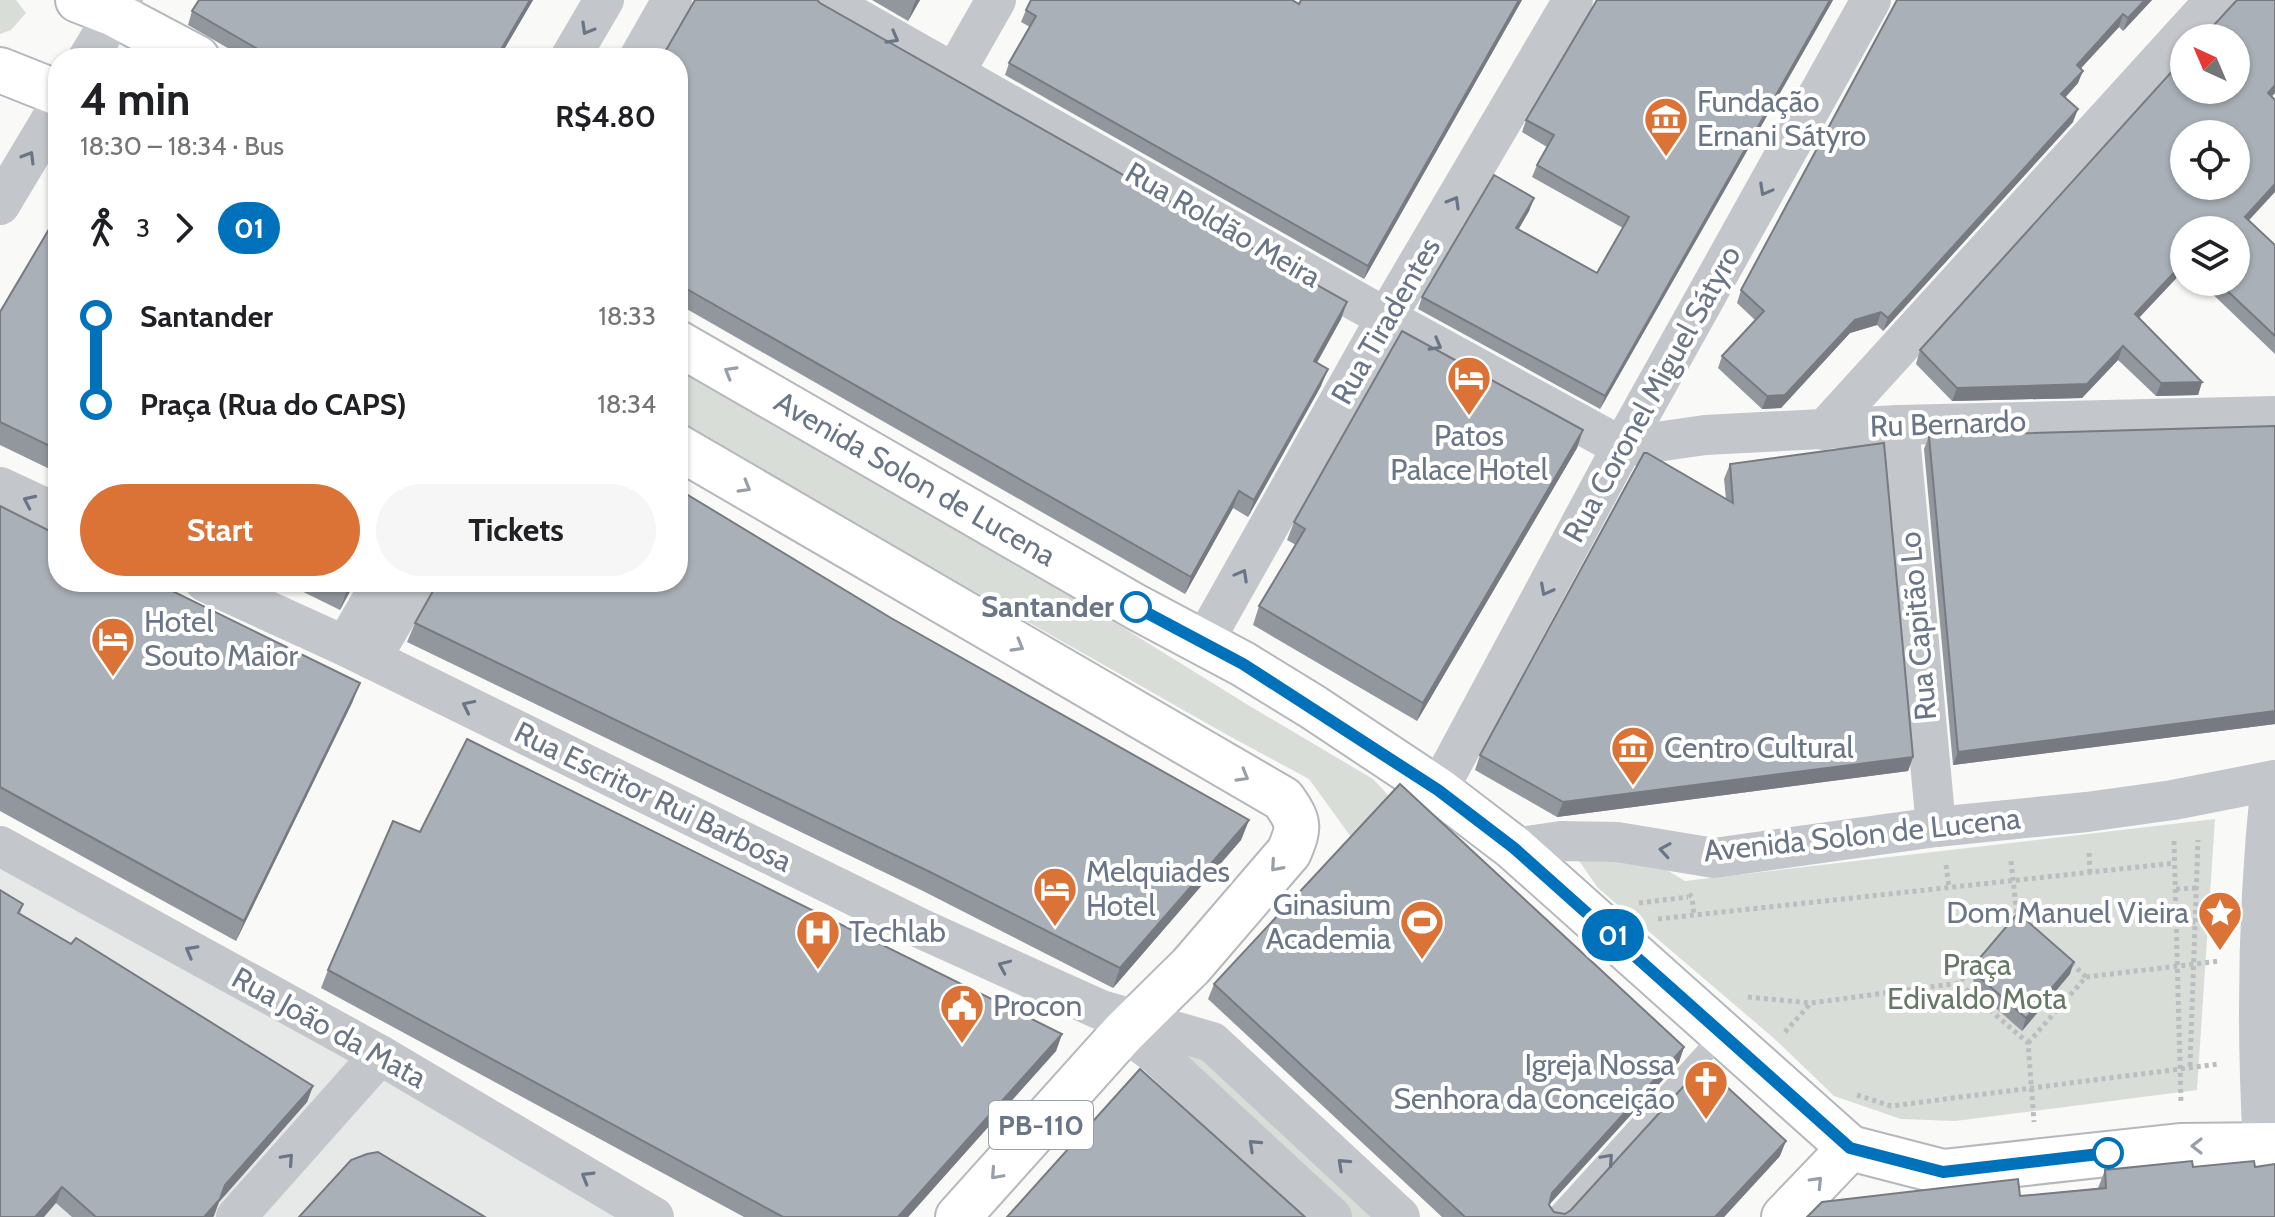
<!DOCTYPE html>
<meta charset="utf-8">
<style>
:root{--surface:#fff;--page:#f6f6f6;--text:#202124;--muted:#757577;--accent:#db7236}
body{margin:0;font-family:Cabin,sans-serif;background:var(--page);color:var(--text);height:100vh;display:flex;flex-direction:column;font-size:30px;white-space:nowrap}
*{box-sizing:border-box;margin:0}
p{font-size:26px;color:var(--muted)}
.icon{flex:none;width:44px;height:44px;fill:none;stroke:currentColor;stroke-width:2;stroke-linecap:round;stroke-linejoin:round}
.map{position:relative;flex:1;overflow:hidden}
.drawer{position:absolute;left:48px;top:48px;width:640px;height:544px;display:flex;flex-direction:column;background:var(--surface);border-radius:32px;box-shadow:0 2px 6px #0004}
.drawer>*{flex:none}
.badge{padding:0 16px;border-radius:26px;font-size:28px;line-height:52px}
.needle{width:52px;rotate:316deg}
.controls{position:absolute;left:2170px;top:24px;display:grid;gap:16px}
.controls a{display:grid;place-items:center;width:80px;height:80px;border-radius:50%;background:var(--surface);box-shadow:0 2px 6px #0004;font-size:40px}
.map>.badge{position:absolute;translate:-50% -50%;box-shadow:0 0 0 4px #fff}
.legs{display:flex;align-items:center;gap:12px;height:88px;padding:0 32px;font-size:26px}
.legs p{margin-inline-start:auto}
.summary{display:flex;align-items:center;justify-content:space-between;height:136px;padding:0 32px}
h1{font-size:44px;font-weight:700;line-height:60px}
.button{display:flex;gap:16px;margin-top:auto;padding:16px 32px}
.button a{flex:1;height:92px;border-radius:48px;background:var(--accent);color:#fff;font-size:32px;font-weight:700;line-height:92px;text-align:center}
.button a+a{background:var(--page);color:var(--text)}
ul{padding:0 32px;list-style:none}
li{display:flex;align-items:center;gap:28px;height:88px;font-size:30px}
li i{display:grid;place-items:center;width:12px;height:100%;margin:0 10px;background:currentColor}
li i::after{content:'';width:20px;height:20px;margin:-10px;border:6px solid;border-radius:50%;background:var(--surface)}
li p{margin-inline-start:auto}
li:first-child i{background:linear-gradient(#0000 50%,currentColor 0)}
li:last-child i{background:linear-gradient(currentColor 50%,#0000 0)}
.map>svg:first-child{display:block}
.built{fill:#e7e8e8}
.green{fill:#d8ded7}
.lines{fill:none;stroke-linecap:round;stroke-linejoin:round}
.primary-casing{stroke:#b4b8bd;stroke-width:48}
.path{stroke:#bbbdc1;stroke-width:5;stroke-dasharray:4 4;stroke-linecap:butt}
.lane{stroke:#c3c6ca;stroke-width:20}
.street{stroke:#c3c6ca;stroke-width:40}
.primary{stroke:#fff;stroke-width:44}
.wall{fill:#92979e}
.shaded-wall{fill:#777b81}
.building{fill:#aab0b8;stroke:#777b81;stroke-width:2;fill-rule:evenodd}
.oneway{stroke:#6a7687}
.oneway2{stroke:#979fab}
.line-1-casing{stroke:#fff;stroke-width:18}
.line-1{stroke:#0072bc;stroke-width:12}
.stop-1-dot{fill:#fff;stroke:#0072bc;stroke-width:4}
.labels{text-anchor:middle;stroke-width:8;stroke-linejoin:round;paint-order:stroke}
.shield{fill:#fff;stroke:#979fab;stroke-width:2}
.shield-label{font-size:28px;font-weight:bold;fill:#6a7687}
.poi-label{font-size:30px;fill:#6a7687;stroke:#fff;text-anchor:start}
.street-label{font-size:30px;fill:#6a7687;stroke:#fff}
.stop-label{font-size:30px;font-weight:bold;fill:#6a7687;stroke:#fff;text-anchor:end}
.park-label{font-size:30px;fill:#667965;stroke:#fff}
</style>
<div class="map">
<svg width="2275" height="1217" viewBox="0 0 2275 1217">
<rect width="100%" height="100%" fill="#f9f9f7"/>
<!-- built -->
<path class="built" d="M0,862L654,1217H0Z"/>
<!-- green -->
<g class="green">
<path d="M0,0H16L26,13L11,30L0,34Z"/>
<path d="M678,352L1248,705L1373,779L1389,796L1351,837L1309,779L1231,737L678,424Z"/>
<path d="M2215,819L2197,1090L1955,1121L1901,1119L1834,1096L1777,1041L1598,888L1572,851L1630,848L1685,881Z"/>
<path d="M1215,1051L1390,1217H1344L1169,1055Z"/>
</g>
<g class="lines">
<!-- primary casing -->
<g class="primary-casing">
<g id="primary">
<path d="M78,0L114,14L197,58"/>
<path d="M0,70L58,93"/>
<path d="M678,343L1136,607L1243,664L1313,707L1438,790L1514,848L1850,1148L1943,1172L2180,1146L2275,1145"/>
<path d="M678,447L1283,799C1299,822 1300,826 1289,852L1191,966L1123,1033L958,1217"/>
<path d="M1784,1217L1850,1148"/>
</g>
</g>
<!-- path -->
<g class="path">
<path d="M2174,841L2181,1103"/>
<path d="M2089,853L2090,873"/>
<path d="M2011,861L2017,916"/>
<path d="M1946,865L1949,888"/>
<path d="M2176,889L2196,888"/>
<path d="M1689,894L1692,897L1694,916"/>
<path d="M1639,903L1688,897"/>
<path d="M1658,919L2175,863"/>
<path d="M2177,924L2195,922"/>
<path d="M1979,959L1959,983L2028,1043L2034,1122"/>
<path d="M2086,977L2220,961"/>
<path d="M1748,997L1811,1003L1959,983"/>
<path d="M1785,1032L1811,1003"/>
<path d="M2028,1043L2086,977L2069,961"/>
<path d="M2190,1066L2198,840"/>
<path d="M1857,1095L1891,1106L2219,1064"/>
</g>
<!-- lane -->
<path class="lane" d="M1556,1217L1723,1033"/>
<!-- street -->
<g class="street">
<path d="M825,0L1386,318L1622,447"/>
<path d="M88,58L123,0"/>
<path d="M570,58L604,0"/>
<path d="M639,58L672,0"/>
<path d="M955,72L996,0"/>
<path d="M0,205L58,108"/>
<path d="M1899,425L1936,827"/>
<path d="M1824,430L2215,0"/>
<path d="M1622,447L1705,435L1899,425L2275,416"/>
<path d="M0,487L58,514"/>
<path d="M205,582L345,646L924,930L1101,1010L1212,1042L1400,1217"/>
<path d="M1203,643L1386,318L1573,0"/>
<path d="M345,646L382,582"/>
<path d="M371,659L416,582"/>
<path d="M1438,790L1622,447L1871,0"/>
<path d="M0,846L380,1055L654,1217"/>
<path d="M1514,848L1561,841L1617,842L1714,858L1936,827L2087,812L2173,800L2275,780"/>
<path d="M1115,1024L1158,1056L1332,1217"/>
<path d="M2263,1146C2256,1025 2258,902 2271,781"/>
<path d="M236,1217L380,1055"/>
</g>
<!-- primary -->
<use href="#primary" class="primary"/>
</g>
<!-- wall -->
<g class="wall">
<path d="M199,0H533L499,58H245L188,25L192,11Z"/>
<path d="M872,0H920L908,21Z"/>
<path d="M1301,0H1522L1364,279L1005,75L1009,63L1030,27L1021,22L1026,10L1299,4Z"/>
<path d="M1597,0H1833L1600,409L1418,309L1422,297L1534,198L1529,211L1518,229L1597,273L1623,228L1532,177L1537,165L1547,147L1522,132L1526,120Z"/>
<path d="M1897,0H2152L2123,31L2119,27L2080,69L2078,83L2065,98L2073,122L1883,331L1877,325L1850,333L1781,408L1762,409L1718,368L1722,356L1755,320L1737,303L1741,290Z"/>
<path d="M820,3L1347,302L1341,319L1317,363L1321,386L1248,517L1233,508L1185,594L678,304V58Z"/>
<path d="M2272,97L2249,220L2275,245V354L2200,282H2236L2184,230V270L2139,318L2202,382L2198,395L2156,396L2118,360L2082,398L1952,401L1916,364L1920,350Z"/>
<path d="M58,214V473L0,445V312Z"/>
<path d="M2275,426V724L1953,765L1924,449L1929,436Z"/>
<path d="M1583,430L1577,448L1417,721L1253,625L1259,606L1296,545L1287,540L1294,522Z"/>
<path d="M1730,464L1913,757L1908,771L1557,817L1475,770L1480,755L1726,499L1724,479Z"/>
<path d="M0,506L360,683L352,703L236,941L0,811Z"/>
<path d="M283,582H355L340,610Z"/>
<path d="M891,618L1249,820L1241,840L1113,988L923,891L407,642L415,623Z"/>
<path d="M420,832L1062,1034L1056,1051L908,1217H744L321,988L328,970Z"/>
<path d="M0,890L23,904L20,913L313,1086L307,1102L219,1202L213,1217H72L56,1203Z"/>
<path d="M1978,960L2070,974L2022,1031L1974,989L1973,973Z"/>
<path d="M1214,984L1684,1047L1679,1062L1549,1205L1554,1212L1565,1214L1780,1156L1724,1217H1442L1208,999Z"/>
<path d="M2193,1167H2255L2275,1217L2020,1196L2098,1188L2105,1170Z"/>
</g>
<!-- shaded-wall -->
<g class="shaded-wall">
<path d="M530,0H533L499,58H496Z"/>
<path d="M916,0H920L908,21L914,4Z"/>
<path d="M1519,0H1522L1364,279L1368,266Z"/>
<path d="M1830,0H1833L1600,409L1605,396Z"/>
<path d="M2145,0H2152L2123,31L2128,18Z"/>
<path d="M2123,14L2119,27L2072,78L2077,65Z"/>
<path d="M2083,71L2078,83L2056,107L2061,94Z"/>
<path d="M2275,85V93L2263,106L2268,93Z"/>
<path d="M2078,109L2073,122L1883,331L1888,318Z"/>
<path d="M2275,184V192L2240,230L2245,217Z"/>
<path d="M1534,198L1529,211L1512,241L1516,228Z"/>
<path d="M2184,262V270L2130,327L2135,314Z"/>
<path d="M1347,302L1341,319L1308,378L1314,361Z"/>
<path d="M1881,312L1877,325L1850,333L1781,408L1762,409L1767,396L1855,320Z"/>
<path d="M2123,346L2118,360L2082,398L1952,401L1957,388Z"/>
<path d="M1328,369L1321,386L1248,517L1254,500Z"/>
<path d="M2202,382L2198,395L2156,396L2161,383Z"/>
<path d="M1583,430L1577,448L1417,721L1423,703Z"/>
<path d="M1239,491L1233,508L1185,594L1191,577Z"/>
<path d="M351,582H355L340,610L347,590Z"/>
<path d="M360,683L352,703L236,941L244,921Z"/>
<path d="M2275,711V724L1953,765L1958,752Z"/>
<path d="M1913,757L1908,771L1557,817L1563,802Z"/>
<path d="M1249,820L1241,840L1113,988L1120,968Z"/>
<path d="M2074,962L2070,974L2022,1031L2026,1018Z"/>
<path d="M1062,1034L1056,1051L908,1217H898Z"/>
<path d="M1684,1047L1679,1062L1546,1208L1552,1193Z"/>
<path d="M313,1086L307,1102L219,1202L225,1185Z"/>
<path d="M1786,1141L1780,1156L1724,1217H1715Z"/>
<path d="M62,1187L56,1203L44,1217H35Z"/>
<path d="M220,1199L214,1216L213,1217H204Z"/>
</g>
<!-- building -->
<g class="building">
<path d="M199,0H530L496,58H273L192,11Z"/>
<path d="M695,0H817L820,3L1347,302L1314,361L1328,369L1254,500L1239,491L1191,577L678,284V58H659L665,52Z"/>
<path d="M1031,0H1292L1299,4L1301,0H1519L1368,266L1009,63L1036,16L1026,10Z"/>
<path d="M1597,0H1830L1605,396L1422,297L1494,175L1534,198L1516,228L1597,273L1629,217L1537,165L1554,135L1526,120Z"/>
<path d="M1897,0H2145L2128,18L2123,14L2077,65L2083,71L2061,94L2078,109L1888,318L1881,312L1855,320L1785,395L1767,396L1722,356L1764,311L1741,290Z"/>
<path d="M2237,0H2275V85L2268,93L2275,100V184L2245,217L2275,245V336L2218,282H2236V230H2184V262L2135,314L2202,382L2161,383L2123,346L2087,384L1957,388L1920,350L2184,58V90H2236V38H2202ZM2184,134H2236V186H2184Z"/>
<path d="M58,214V450L0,422V312Z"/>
<path d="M1402,331L1583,430L1423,703L1259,606L1305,529L1294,522Z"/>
<path d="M2275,426V711L1958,752L1929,436Z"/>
<path d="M1884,443L1913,757L1563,802L1480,755L1644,453H1647L1733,503L1730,464Z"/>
<path d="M678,489L891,618L1249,820L1120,968L930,872L415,623L438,582H678Z"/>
<path d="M0,506L58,535V582H154L360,683L244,921L0,787Z"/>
<path d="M330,582H351L347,590Z"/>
<path d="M467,739L1062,1034L898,1217H783L328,970L393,821L420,832Z"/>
<path d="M1400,784L1684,1047L1552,1193L1549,1205L1554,1212L1565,1214L1571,1210L1703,1065L1786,1141L1715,1217H1465L1214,984Z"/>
<path d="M0,890L23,904L18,913L71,944L76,938L313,1086L225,1185L220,1199L204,1217H96L62,1187L35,1217H0Z"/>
<path d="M2018,913L2074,962L2026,1018L1978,976V960Z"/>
<path d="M1140,1069L1305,1217H1007Z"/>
<path d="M378,1152L485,1217H299L351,1160L367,1154Z"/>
<path d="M2192,1161L2193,1167L2254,1161L2255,1167L2275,1164V1217H1807L1822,1202L2018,1179L2020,1196L2106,1188L2105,1170Z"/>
</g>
<!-- one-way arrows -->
<defs><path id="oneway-chevron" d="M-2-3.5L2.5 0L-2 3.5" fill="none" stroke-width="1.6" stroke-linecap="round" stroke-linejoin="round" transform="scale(2)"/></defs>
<g class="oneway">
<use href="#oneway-chevron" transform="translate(587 29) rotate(120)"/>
<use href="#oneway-chevron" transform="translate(893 38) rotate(29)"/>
<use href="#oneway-chevron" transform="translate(29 157) rotate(-59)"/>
<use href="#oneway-chevron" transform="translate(1765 190) rotate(119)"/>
<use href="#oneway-chevron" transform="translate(1454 202) rotate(-60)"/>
<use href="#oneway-chevron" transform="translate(1436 345) rotate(29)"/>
<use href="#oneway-chevron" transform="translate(29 501) rotate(-155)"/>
<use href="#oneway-chevron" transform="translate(1242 575) rotate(-61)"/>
<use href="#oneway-chevron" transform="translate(1546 590) rotate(118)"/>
<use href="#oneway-chevron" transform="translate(468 706) rotate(-154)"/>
<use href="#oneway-chevron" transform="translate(1665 850) rotate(-171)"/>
<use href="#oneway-chevron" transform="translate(191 951) rotate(-151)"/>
<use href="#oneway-chevron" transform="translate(1004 966) rotate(-156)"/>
<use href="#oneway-chevron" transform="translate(1254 1145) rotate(-137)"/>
<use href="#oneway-chevron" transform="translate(288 1159) rotate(-48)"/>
<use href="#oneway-chevron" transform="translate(1608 1159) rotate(-48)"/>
<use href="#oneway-chevron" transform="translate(1343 1164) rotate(-137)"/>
<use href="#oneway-chevron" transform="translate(587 1177) rotate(-149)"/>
</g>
<g class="oneway2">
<use href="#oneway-chevron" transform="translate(730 372) rotate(-150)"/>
<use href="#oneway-chevron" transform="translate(745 487) rotate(30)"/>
<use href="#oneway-chevron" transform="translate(1018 646) rotate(30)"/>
<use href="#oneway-chevron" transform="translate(1243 776) rotate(30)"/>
<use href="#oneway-chevron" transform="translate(1276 866) rotate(131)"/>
<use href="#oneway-chevron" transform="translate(2197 1146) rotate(-180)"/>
<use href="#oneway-chevron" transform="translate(996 1174) rotate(132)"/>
<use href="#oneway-chevron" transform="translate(1817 1182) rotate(-46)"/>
</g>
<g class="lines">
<!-- line-1 casing -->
<g class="line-1-casing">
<path id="line-1" d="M1136,607L1243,664L1438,790L1514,848L1850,1148L1943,1172L2108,1153"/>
</g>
<!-- line-1 -->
<use href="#line-1" class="line-1"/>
</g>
<!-- icons -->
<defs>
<g id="museum-pin" transform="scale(2.3)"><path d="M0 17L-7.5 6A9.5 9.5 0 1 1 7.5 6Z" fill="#db7236" stroke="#fff"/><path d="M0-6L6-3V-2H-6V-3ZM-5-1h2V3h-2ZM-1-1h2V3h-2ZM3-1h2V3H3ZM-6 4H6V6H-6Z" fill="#fff"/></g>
<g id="hotel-pin" transform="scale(2.3)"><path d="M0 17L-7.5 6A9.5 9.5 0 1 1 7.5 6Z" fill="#db7236" stroke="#fff"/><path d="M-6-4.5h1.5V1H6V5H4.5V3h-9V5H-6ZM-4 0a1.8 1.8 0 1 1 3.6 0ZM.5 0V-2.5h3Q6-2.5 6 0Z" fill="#fff"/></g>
<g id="sight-pin" transform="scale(2.3)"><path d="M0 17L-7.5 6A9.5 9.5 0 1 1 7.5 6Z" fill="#db7236" stroke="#fff"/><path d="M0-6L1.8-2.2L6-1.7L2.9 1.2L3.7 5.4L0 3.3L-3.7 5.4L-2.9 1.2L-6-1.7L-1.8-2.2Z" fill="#fff"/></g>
<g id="stadium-pin" transform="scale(2.3)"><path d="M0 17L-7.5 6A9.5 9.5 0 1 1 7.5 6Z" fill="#db7236" stroke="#fff"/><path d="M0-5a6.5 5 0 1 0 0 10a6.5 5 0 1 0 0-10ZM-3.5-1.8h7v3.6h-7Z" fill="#fff"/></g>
<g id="hospital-pin" transform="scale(2.3)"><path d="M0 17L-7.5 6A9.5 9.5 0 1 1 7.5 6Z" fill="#db7236" stroke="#fff"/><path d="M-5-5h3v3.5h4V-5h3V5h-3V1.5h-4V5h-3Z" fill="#fff"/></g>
<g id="civic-pin" transform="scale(2.3)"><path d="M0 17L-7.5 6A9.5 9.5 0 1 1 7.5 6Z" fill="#db7236" stroke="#fff"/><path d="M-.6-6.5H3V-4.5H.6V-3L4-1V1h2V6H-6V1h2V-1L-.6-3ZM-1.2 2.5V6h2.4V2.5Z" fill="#fff"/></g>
<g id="church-pin" transform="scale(2.3)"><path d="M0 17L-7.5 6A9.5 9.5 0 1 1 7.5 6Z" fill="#db7236" stroke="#fff"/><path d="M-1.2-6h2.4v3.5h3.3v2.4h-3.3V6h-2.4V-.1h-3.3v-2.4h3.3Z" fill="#fff"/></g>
</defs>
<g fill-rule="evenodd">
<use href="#museum-pin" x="1666" y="119"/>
<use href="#hotel-pin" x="1469" y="378"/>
<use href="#hotel-pin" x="113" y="639"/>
<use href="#museum-pin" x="1633" y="748"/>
<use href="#hotel-pin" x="1055" y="889"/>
<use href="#sight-pin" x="2220" y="913"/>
<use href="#stadium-pin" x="1422" y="922"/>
<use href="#hospital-pin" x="818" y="932"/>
<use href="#civic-pin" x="962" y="1006"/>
<use href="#church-pin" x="1706" y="1082"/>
</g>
<!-- markers -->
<g class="stop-1-dot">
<circle cx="1136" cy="607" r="14"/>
<circle cx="2108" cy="1153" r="14"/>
</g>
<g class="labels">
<!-- shield labels -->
<rect class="shield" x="989" y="1101" width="104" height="48" rx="6"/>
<g class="shield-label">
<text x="1041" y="1135">PB-110</text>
</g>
<!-- poi labels -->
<g class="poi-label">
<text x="1697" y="112">Fundação<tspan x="1697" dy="34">Ernani Sátyro</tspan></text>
<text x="1469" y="446" text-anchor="middle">Patos<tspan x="1469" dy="34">Palace Hotel</tspan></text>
<text x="144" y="632">Hotel<tspan x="144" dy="34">Souto Maior</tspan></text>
<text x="1664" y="758">Centro Cultural</text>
<text x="1086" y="882">Melquiades<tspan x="1086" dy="34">Hotel</tspan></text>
<text x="1391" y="915" text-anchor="end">Ginasium<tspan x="1391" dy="34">Academia</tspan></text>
<text x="2189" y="923" text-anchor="end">Dom Manuel Vieira</text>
<text x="849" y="942">Techlab</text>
<text x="993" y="1016">Procon</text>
<text x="1675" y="1075" text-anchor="end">Igreja Nossa<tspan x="1675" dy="34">Senhora da Conceição</tspan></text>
</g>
<!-- street labels -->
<g class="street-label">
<text transform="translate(1223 225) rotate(30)" y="10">Rua Roldão Meira</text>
<text transform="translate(1386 321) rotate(-60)" y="10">Rua Tiradentes</text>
<text transform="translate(1652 394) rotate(-61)" y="10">Rua Coronel Miguel Sátyro</text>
<text transform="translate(1948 424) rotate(-2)" y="10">Ru Bernardo</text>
<text transform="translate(915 479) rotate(30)" y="10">Avenida Solon de Lucena</text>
<text transform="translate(1918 626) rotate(-95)" y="10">Rua Capitão Lo</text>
<text transform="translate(653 797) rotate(26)" y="10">Rua Escritor Rui Barbosa</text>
<text transform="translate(1862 835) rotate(-6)" y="10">Avenida Solon de Lucena</text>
<text transform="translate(329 1028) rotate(29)" y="10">Rua João da Mata</text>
</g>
<!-- stop labels -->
<g class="stop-label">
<text x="1114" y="617">Santander</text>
</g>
<!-- park labels -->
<g class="park-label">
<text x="1977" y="975">Praça<tspan x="1977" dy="34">Edivaldo Mota</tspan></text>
</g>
</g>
</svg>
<div class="controls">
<a><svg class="needle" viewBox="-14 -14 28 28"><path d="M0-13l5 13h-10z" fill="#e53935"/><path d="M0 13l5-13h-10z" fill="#757577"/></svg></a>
<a><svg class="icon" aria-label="locate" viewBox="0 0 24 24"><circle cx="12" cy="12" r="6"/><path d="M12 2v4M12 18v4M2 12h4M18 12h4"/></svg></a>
<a><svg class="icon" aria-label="layers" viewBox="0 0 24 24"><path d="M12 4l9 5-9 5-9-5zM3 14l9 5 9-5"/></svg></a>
</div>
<b class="badge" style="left:1613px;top:935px;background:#0072bc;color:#fff">01</b>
<section class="drawer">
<div class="summary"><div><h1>4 min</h1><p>18:30 – 18:34 · Bus</p></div><b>R$4.80</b></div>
<div class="legs"><svg class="icon" aria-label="walk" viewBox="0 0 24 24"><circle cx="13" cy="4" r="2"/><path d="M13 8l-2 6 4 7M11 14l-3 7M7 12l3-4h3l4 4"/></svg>3<svg class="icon" aria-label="forward" viewBox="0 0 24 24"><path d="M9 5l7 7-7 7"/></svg><b class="badge" style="background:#0072bc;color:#fff">01</b></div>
<ul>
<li><i style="color:#0072bc"></i><b>Santander</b><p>18:33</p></li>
<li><i style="color:#0072bc"></i><b>Praça (Rua do CAPS)</b><p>18:34</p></li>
</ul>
<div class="button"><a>Start</a><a>Tickets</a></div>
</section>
</div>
